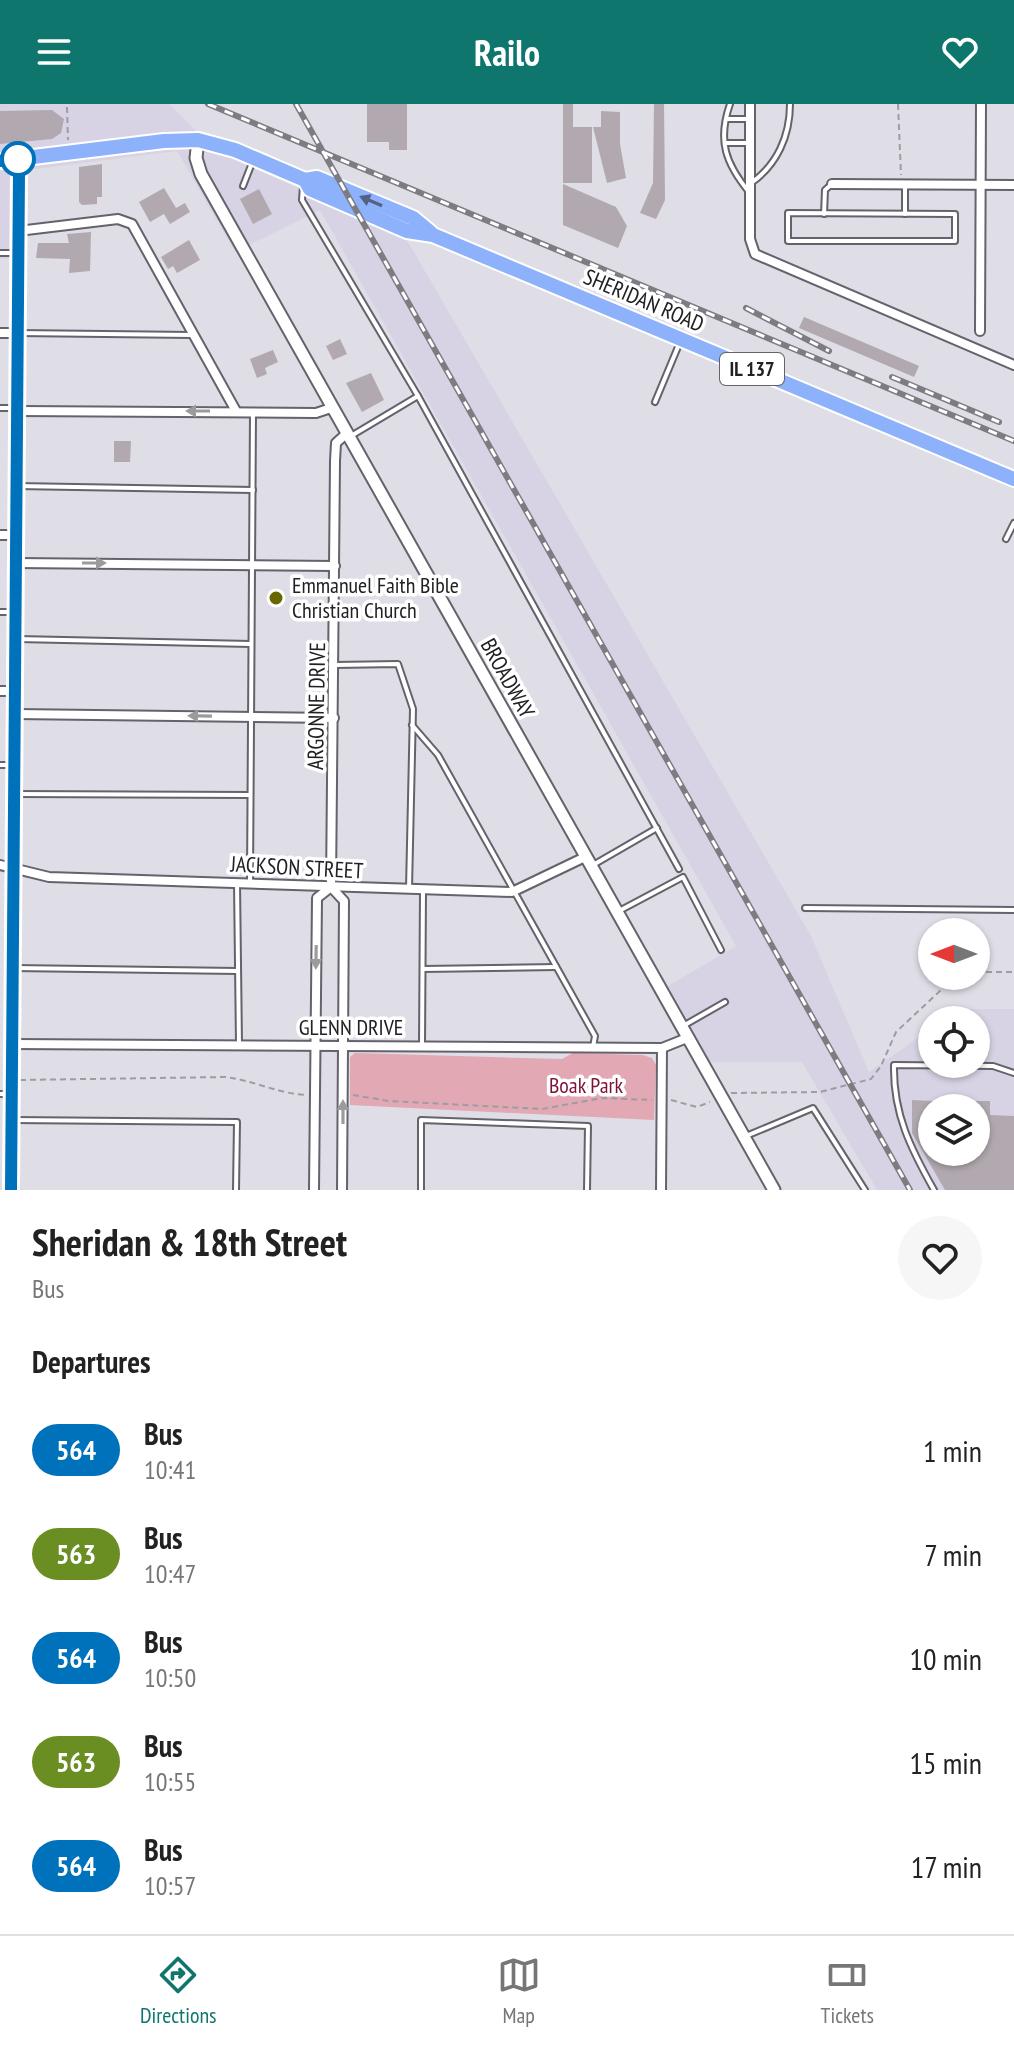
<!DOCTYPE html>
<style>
:root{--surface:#fff;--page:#f6f6f6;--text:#222;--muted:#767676;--line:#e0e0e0;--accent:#0f766e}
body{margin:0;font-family:"PT Sans Narrow",sans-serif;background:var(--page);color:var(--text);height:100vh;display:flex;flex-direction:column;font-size:30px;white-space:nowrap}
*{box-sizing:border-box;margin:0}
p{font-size:26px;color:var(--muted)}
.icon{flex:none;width:44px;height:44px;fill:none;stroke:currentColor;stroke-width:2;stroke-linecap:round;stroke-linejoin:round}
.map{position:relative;height:1086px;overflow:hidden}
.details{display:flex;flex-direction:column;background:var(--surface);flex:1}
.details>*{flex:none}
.badge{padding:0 16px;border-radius:26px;font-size:28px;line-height:52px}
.needle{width:52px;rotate:270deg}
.controls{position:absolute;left:918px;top:814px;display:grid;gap:16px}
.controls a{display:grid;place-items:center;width:72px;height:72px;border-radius:50%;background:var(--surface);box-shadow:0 2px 6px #0004;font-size:40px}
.map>.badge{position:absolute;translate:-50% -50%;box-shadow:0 0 0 4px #fff}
h2{padding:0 32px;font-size:30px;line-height:72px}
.round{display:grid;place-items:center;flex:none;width:84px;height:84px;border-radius:42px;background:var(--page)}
.overview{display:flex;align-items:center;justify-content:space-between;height:136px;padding:0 32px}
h1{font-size:38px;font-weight:700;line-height:60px}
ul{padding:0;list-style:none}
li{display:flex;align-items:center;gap:24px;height:104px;padding:0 32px}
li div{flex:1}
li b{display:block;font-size:30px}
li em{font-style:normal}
li .badge{min-width:88px;font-weight:700;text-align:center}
header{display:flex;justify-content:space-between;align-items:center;height:104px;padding:0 32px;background:var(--accent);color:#fff;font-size:36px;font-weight:700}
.dock{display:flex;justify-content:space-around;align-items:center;height:112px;border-top:2px solid var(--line);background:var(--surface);font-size:22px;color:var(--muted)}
.dock a{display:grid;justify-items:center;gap:4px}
.dock .active{color:var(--accent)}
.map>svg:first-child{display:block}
.built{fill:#d8d3e4;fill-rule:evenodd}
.green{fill:#e2a9b4}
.building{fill:#b1a9af}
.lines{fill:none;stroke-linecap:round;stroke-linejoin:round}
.lane-casing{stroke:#64626a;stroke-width:8}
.street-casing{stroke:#64626a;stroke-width:12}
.secondary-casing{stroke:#64626a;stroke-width:15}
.highway-casing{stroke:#fff;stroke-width:18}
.path{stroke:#9e9ca3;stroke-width:2;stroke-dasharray:6 4;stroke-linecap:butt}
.lane{stroke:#fff;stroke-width:4}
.street{stroke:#fff;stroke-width:8}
.secondary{stroke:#fff;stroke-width:11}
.highway{stroke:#8db1fa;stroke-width:14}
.rail-casing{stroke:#7d7c82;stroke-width:6}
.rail{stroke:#fff;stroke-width:3;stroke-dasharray:9;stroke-linecap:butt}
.oneway{fill:#526184}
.oneway2{fill:#9b9b9c}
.line-casing{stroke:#fff;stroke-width:18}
.line{stroke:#0072bc;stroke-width:12}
.stop-dot{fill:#fff;stroke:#0072bc;stroke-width:4}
.poi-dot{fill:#686600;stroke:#fff;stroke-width:3}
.labels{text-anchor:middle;stroke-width:7;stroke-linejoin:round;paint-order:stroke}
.shield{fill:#fff;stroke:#646365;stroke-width:2}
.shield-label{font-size:20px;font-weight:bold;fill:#212023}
.street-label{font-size:22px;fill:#212023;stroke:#fff}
.poi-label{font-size:22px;fill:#212023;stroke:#fff;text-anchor:start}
.park-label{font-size:22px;fill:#7d1339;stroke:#fff}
</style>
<header><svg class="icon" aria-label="menu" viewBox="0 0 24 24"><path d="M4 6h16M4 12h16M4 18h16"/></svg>Railo<svg class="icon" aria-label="heart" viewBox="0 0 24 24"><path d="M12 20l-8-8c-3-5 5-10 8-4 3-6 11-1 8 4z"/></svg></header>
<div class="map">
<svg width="1014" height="1086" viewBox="0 0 1014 1086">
<rect width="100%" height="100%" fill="#dfdde6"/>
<!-- built -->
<path class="built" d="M0,0H169L217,48L404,131L811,832L869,968L932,924V960H976V916H944L959,905H1014V1086H877L802,958H710L668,882L736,842L320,106L235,148L177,47L27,66V154L0,155ZM932,1004H976V1048H932Z"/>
<!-- green -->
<path class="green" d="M355,949L562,955L573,949L643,951L652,954L656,961L654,1016L350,1001V953Z"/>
<!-- building -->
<g class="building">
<path d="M367,0H407V46H389V38H367Z"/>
<path d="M563,0H573V23H592V79H563Z"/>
<path d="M654,0H664L665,96L656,115L640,109L653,79Z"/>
<path d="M52,6L64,15L61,29L52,35L0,40V7Z"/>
<path d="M601,7L620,8V40L626,74L607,79L593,23H601Z"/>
<path d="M102,60V93H97V100L82,101L79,98V63Z"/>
<path d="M563,80L616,103L627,122L618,144L563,121Z"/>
<path d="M164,84L176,104L185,99L190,108L170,120L164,110L150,118L139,98Z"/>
<path d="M259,85L272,110L253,120L240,95Z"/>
<path d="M91,128L90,167L69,169L70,155L36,154L38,139H69L67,130Z"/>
<path d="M189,136L200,156L177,169L173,162L168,165L161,153Z"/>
<path d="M804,213L919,262L914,273L799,224Z"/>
<path d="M340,235L347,250L333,256L326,242Z"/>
<path d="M273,246L278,258L265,264L267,270L257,274L250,255Z"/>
<path d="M371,269L384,296L362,308L346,279Z"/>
<path d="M114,337H131L130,358H114Z"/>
<path d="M912,996L932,997V1048H976V997H990V1011L1014,1012V1086H945L912,1029Z"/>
</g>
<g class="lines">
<!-- lane casing -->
<g class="lane-casing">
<g id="lane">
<path d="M730,0C717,37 726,60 749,88"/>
<path d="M727,15H748"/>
<path d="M725,39H748"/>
<path d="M751,79C777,61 790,32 790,0"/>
<path d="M905,80V110"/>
<path d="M243,82L252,59"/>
<path d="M303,82L302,96L418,292L679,765"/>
<path d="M788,109L955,110V137H788Z"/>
<path d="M824,110L825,86L832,80"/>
<path d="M0,149H16"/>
<path d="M17,229L192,231"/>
<path d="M655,298L680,238"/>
<path d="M0,304H15"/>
<path d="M351,332L418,292"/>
<path d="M16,382L253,386"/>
<path d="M1006,435L1014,419"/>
<path d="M0,508H14"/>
<path d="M17,535L251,540"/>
<path d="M335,561L398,560L413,605L409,785"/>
<path d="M412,621L438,651L595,932L593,943"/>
<path d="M0,661H14"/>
<path d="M14,690L250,691"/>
<path d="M593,761L657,724"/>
<path d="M250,777L253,308"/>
<path d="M237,779L239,940"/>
<path d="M805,804L1014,806"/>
<path d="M619,807L683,773L721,846"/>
<path d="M13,864L238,867"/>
<path d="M423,865L556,863"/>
<path d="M683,922L725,898"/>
<path d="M422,942L423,787"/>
<path d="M0,990H10"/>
<path d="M12,1016L237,1018L236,1086"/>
<path d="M746,1032L813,1004L865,1086"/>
<path d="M421,1086V1016L588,1022L587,1086"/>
<path d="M934,1086C911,1045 893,1010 894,961L993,962L1014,969"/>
</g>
</g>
<!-- street casing -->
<g class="street-casing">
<g id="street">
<path d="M750,0V135L755,150L1014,261"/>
<path d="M832,80L1014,81"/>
<path d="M18,127L118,115L132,120L236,307"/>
<path d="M980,227L981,0"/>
<path d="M0,229H17"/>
<path d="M17,307L316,309L331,304"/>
<path d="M0,431H16"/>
<path d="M16,459L335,462"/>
<path d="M0,587H15"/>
<path d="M15,610L334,614"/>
<path d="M0,761L49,773L512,788L585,753"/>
<path d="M12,940L662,944L687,934"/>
<path d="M11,1086L18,55"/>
<path d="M314,1086L317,794L331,783"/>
<path d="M342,1086L344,797L331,783L335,357L336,339L346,330"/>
<path d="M661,1086L662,944"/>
</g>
</g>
<!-- secondary casing -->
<g class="secondary-casing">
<path id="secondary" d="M198,36L196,54L201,70L774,1086"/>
</g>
<!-- highway casing -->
<g class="highway-casing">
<g id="highway">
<path d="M0,57L164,37L198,36L235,46L305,76L310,85L407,127L433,131L1014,375"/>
<path d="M305,76L317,74L413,114L431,129"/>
</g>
</g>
<!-- path -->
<g class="path">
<path d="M898,0L901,71"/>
<path d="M67,3L68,36"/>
<path d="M976,868H1014"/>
<path d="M20,976L225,973C253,976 278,990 307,991"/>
<path d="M731,989L820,988L871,975L881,962L896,928L956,872"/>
<path d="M353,991L389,997L542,1005L602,994L652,996"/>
<path d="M671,996L697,1003L710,998"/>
</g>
<!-- lane -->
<use href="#lane" class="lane"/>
<!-- street -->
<use href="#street" class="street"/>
<!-- secondary -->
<use href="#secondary" class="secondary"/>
<!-- highway -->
<use href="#highway" class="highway"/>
<!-- rail casing -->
<g class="rail-casing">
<g id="rail">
<path d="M208,0L1014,337"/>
<path d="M296,0L910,1086"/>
<path d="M746,204L829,247"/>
<path d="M892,273L999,318"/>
</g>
</g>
<!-- rail -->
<use href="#rail" class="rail"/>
</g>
<!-- one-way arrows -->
<defs><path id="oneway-solid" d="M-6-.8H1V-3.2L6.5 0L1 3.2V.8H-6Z" transform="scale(2)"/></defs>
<use class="oneway" href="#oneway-solid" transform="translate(371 97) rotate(-157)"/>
<g class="oneway2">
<use href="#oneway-solid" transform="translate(198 307) rotate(180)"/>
<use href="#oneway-solid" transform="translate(94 459)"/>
<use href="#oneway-solid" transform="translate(200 612) rotate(-179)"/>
<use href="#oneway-solid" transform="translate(316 853) rotate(91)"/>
<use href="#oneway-solid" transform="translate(343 1008) rotate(-90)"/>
</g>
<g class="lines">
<!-- line casing -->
<g class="line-casing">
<path id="line" d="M0,57L18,55L19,69L11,1086"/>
</g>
<!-- line -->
<use href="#line" class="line"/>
</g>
<!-- markers -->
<circle class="stop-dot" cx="18" cy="55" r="16"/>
<circle class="poi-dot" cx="276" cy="494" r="8"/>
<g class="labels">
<!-- shield labels -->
<rect class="shield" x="720" y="249" width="64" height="32" rx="6"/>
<g class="shield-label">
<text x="752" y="272">IL 137</text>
</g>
<!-- street labels -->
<g class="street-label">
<text transform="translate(644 196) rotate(23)" y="8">SHERIDAN ROAD</text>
<text transform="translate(508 574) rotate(61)" y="8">BROADWAY</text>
<text transform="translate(316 602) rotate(-89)" y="8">ARGONNE DRIVE</text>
<text transform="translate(297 763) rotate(3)" y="8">JACKSON STREET</text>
<text x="351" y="931">GLENN DRIVE</text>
</g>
<!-- poi labels -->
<g class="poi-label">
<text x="292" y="489">Emmanuel Faith Bible<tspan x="292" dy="25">Christian Church</tspan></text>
</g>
<!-- park labels -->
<g class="park-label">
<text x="586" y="989">Boak Park</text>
</g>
</g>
</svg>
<div class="controls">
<a><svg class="needle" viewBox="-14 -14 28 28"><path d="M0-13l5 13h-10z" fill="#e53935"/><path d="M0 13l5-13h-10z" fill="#767676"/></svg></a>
<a><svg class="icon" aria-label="locate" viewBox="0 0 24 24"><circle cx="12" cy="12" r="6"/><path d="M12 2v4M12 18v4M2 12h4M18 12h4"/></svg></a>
<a><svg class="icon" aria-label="layers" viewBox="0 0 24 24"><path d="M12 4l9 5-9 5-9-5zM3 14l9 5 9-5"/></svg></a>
</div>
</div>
<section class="details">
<div class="overview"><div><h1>Sheridan &amp; 18th Street</h1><p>Bus</p></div><a class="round"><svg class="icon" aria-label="heart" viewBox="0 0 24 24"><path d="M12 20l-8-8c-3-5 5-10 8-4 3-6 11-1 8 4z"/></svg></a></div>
<h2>Departures</h2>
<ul>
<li><span class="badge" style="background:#0072bc;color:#fff">564</span><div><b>Bus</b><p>10:41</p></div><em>1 min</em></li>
<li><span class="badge" style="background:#6b8e23;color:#fff">563</span><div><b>Bus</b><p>10:47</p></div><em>7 min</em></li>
<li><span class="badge" style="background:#0072bc;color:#fff">564</span><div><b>Bus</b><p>10:50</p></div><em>10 min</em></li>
<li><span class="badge" style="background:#6b8e23;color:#fff">563</span><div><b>Bus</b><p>10:55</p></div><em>15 min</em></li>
<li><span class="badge" style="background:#0072bc;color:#fff">564</span><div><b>Bus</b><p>10:57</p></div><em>17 min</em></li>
</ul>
</section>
<nav class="dock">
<a class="active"><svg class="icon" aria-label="directions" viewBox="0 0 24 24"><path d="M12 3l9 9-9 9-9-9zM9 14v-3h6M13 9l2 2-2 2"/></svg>Directions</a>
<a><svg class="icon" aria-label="map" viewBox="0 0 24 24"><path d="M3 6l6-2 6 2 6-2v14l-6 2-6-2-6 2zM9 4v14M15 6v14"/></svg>Map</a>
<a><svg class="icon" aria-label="tickets" viewBox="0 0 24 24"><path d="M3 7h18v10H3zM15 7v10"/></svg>Tickets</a>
</nav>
